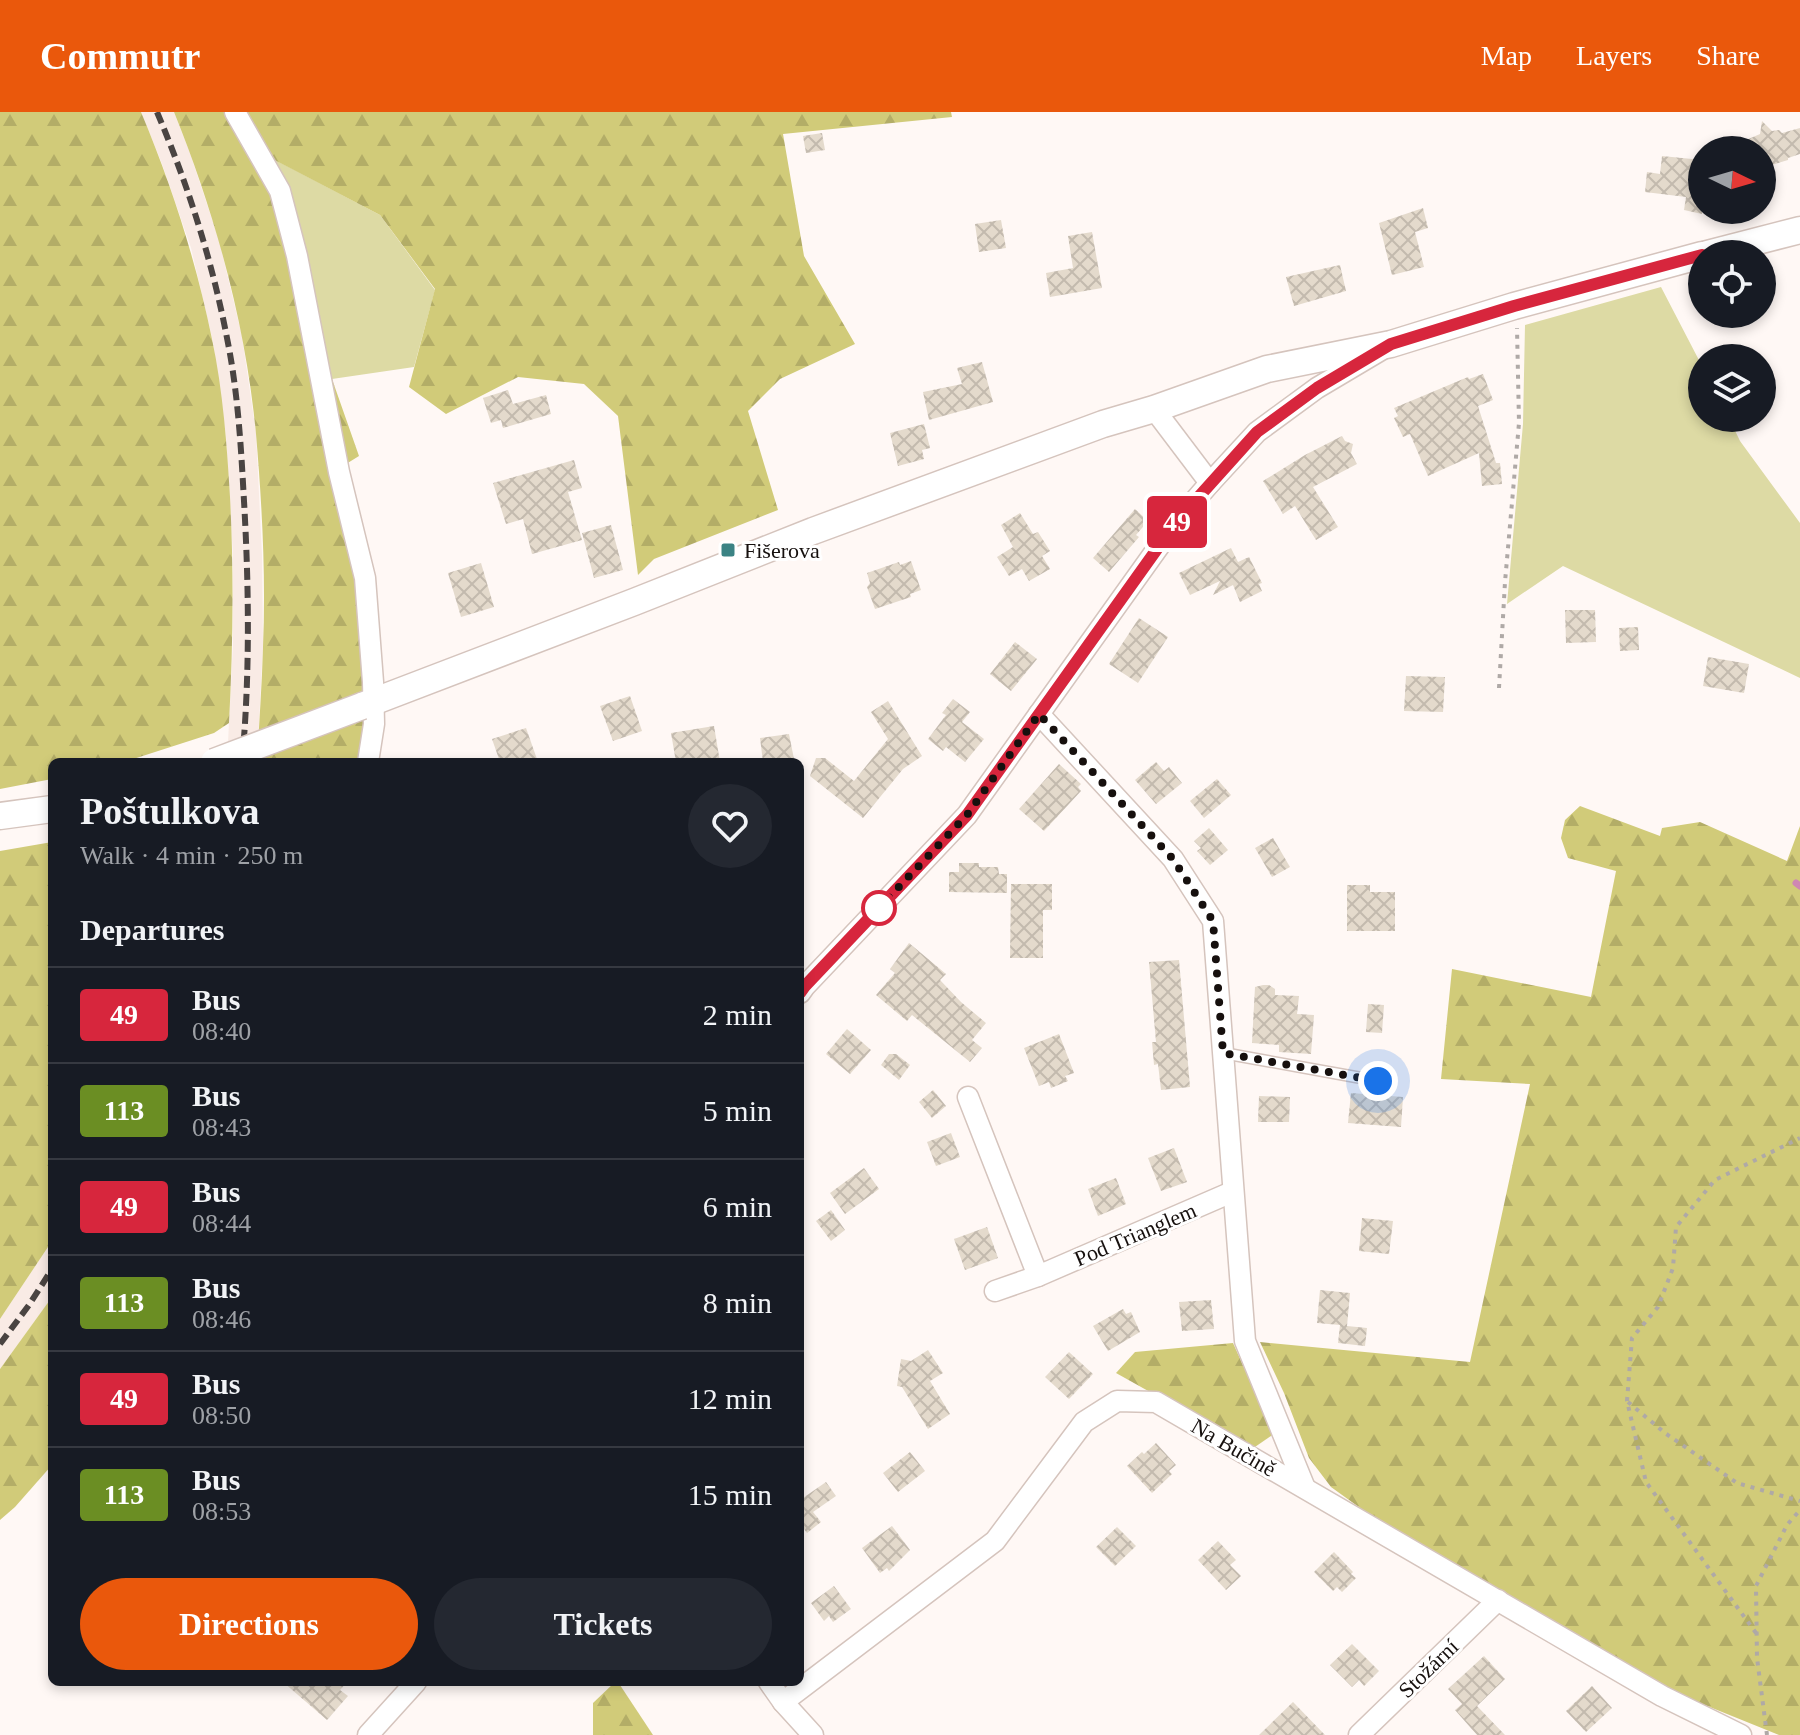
<!DOCTYPE html>
<meta charset="utf-8">
<style>
:root{--surface:#171b24;--page:#242831;--text:#f1f3f6;--muted:#9ea1a6;--line:#363941;--accent:#ea580c}
body{margin:0;font-family:"Times New Roman",serif;background:var(--page);color:var(--text);height:100vh;display:flex;flex-direction:column;font-size:30px;white-space:nowrap}
*{box-sizing:border-box;margin:0}
p{font-size:26px;color:var(--muted)}
.icon{flex:none;width:44px;height:44px;fill:none;stroke:currentColor;stroke-width:2;stroke-linecap:round;stroke-linejoin:round}
.map{position:relative;flex:1;overflow:hidden}
.panel{position:absolute;left:48px;top:646px;width:756px;height:928px;display:flex;flex-direction:column;background:var(--surface);border-radius:12px;box-shadow:0 4px 12px #0003}
.panel>*{flex:none}
.badge{padding:0 16px;border-radius:6px;font-size:28px;line-height:52px}
.needle{width:52px;rotate:95deg}
.tools{position:absolute;left:1688px;top:24px;display:grid;gap:16px}
.tools a{display:grid;place-items:center;width:88px;height:88px;border-radius:50%;background:var(--surface);box-shadow:0 4px 12px #0003;font-size:40px}
.you{position:absolute;width:40px;height:40px;margin:-20px;border:6px solid #fff;border-radius:50%;background:#1a73e8;box-shadow:0 0 0 12px #1a73e833}
.map>.badge{position:absolute;translate:-50% -50%;box-shadow:0 0 0 4px #fff}
h2{padding:0 32px;font-size:30px;line-height:72px}
.round{display:grid;place-items:center;flex:none;width:84px;height:84px;border-radius:42px;background:var(--page)}
.head{display:flex;align-items:center;justify-content:space-between;height:136px;padding:0 32px}
h1{font-size:38px;font-weight:700;line-height:60px}
.primary-button{display:flex;gap:16px;margin-top:auto;padding:16px 32px}
.primary-button a{flex:1;height:92px;border-radius:48px;background:var(--accent);color:#fff;font-size:32px;font-weight:700;line-height:92px;text-align:center}
.primary-button a+a{background:var(--page);color:var(--text)}
ul{padding:0;list-style:none}
li{display:flex;align-items:center;gap:24px;height:96px;padding:0 32px;border-top:2px solid var(--line)}
li div{flex:1}
li b{display:block;font-size:30px}
li em{font-style:normal}
li .badge{min-width:88px;font-weight:700;text-align:center}
header{display:flex;align-items:center;gap:48px;box-sizing:border-box;height:112px;padding:0 40px;background:var(--accent);color:#fff}
header strong{font-size:38px}
nav{display:flex;gap:44px;margin-inline-start:auto;font-size:28px}
.map>svg:first-child{display:block}
.built{fill:#f9ebe5}
.green{fill:#dddaa4}
.forest{fill:url(#forest-firs)}
.lines{fill:none;stroke-linecap:round;stroke-linejoin:round}
.stream{stroke:#cf87b3;stroke-width:7}
.building{fill:url(#building-cross-hatch)}
.service-casing{stroke:#d5c4bd;stroke-width:13}
.minor-casing{stroke:#d5c4bd;stroke-width:23}
.tertiary-casing{stroke:#d5c4bd;stroke-width:29}
.path{stroke:#afa9a6;stroke-width:4;stroke-dasharray:4 6;stroke-linecap:butt}
.service{stroke:#fff;stroke-width:10}
.minor{stroke:#fff;stroke-width:20}
.tertiary{stroke:#fff;stroke-width:26}
.rail{stroke:#4a4442;stroke-width:6;stroke-dasharray:12 6;stroke-linecap:butt}
.tertiary-bridge-casing{stroke:#d5c4bd;stroke-width:29;stroke-linecap:butt}
.tertiary-bridge{stroke:#fff;stroke-width:26}
.line-casing{stroke:#fff;stroke-width:18}
.line{stroke:#d7263d;stroke-width:12}
.walk{stroke:#16100e;stroke-width:8;stroke-dasharray:0 14.4}
.poi-dot{fill:#3b8384;stroke:#fff;stroke-width:3}
.stop-dot{fill:#fff;stroke:#d7263d;stroke-width:4}
.labels{text-anchor:middle;stroke-width:6;stroke-linejoin:round;paint-order:stroke}
.poi-label{font-size:22px;fill:#16100e;stroke:#fff;text-anchor:start}
.street-label{font-size:22px;fill:#16100e;stroke:#fff}
</style>
<header>
<strong>Commutr</strong>
<nav><a>Map</a><a>Layers</a><a>Share</a></nav>
</header>
<div class="map">
<svg width="1800" height="1623" viewBox="0 0 1800 1623">
<defs>
<pattern id="forest-firs" width="22" height="20" patternUnits="userSpaceOnUse" patternTransform="scale(2)"><rect width="22" height="20" fill="#d1cb79"/><path d="M5 1l3.5 6h-7zM16 11l3.5 6h-7z" fill="#b3ad67"/></pattern>
<pattern id="building-cross-hatch" width="8" height="8" patternUnits="userSpaceOnUse" patternTransform="scale(2)"><rect width="8" height="8" fill="#e4dacc"/><path d="M0 0l8 8M0 8l8-8" fill="none" stroke="#c3baae"/></pattern>
</defs>
<rect width="100%" height="100%" fill="#fff8f5"/>
<!-- built -->
<g class="built">
<path d="M141,0H174L190,41L219,128L242,224L256,321L262,443L263,533L257,650H227L233,532V444L226,324L213,230L191,136L162,52Z"/>
<path d="M52,1129V1185L0,1257V1207Z"/>
</g>
<!-- green -->
<g class="green">
<path d="M266,43L380,103L435,178L414,255L332,267L307,147Z"/>
<path d="M1661,175L1702,254V306H1729L1740,329L1800,411V566L1563,454L1507,492L1523,312L1525,213Z"/>
</g>
<!-- forest -->
<g class="forest">
<path d="M0,0H141C172,74 196,149 212,227C223,279 227,333 230,385C234,461 233,536 229,611L214,621L124,650H52V667L0,677Z"/>
<path d="M174,0H951L952,5L783,22L804,144L855,232L780,267L748,299L778,398L654,447L638,463L618,304L584,272L518,265L446,302L409,275L435,177L380,103L267,44L307,147L332,267L359,344L330,362L358,460L367,610L364,650H257C259,612 262,573 263,535C266,465 262,392 256,322C246,213 215,101 174,0Z"/>
<path d="M1580,694L1660,724L1662,716L1700,710L1787,749L1800,714V1623H1779L1680,1583L1381,1411L1331,1375L1309,1346L1284,1281L1260,1230L1470,1250L1530,972L1441,967L1452,857L1591,885L1616,759L1568,746L1561,726L1565,708Z"/>
<path d="M52,730V1129L0,1207V739Z"/>
<path d="M52,1185V1353L15,1395L0,1408V1257Z"/>
<path d="M1233,1231L1274,1322L1252,1337L1116,1261L1135,1240Z"/>
<path d="M615,1570H618L653,1623H593V1591Z"/>
</g>
<g class="lines">
<!-- stream -->
<path class="stream" d="M1796,771L1800,774"/>
</g>
<!-- building -->
<g class="building">
<path d="M1762,9L1772,19L1779,18L1782,21L1800,16V42L1788,46V48L1762,56V38H1723L1760,22Z"/>
<path d="M822,21L825,38L806,41L803,24Z"/>
<path d="M1662,44L1702,48V102L1684,98L1686,85L1645,80L1647,60L1660,62Z"/>
<path d="M1423,96L1428,116L1415,120L1424,155L1392,163L1379,111Z"/>
<path d="M1001,108L1006,136L979,140L975,112Z"/>
<path d="M1092,120L1102,176L1050,185L1046,161L1073,156L1068,124Z"/>
<path d="M1340,153L1346,179L1294,194L1286,165Z"/>
<path d="M982,250L993,290L929,308L923,280L962,272L957,256Z"/>
<path d="M1483,262L1493,288L1478,294L1496,351H1500L1502,372L1482,374L1479,341L1428,364L1410,322L1403,325L1394,306L1398,304L1394,296L1468,265L1469,267Z"/>
<path d="M508,278L513,292L546,283L551,302L503,316L501,308L491,311L483,286Z"/>
<path d="M924,312L930,336L922,338L924,347L898,354L890,321Z"/>
<path d="M1342,324L1345,329L1353,332L1351,341L1357,352L1313,375L1338,415L1316,428L1295,394L1283,402L1263,369L1305,343Z"/>
<path d="M574,348L582,376L568,380L582,428L532,442L523,407L506,412L493,371Z"/>
<path d="M1135,397L1148,409L1136,423L1139,425L1109,460L1093,446Z"/>
<path d="M1020,401L1033,422L1038,420L1050,439L1042,444L1050,457L1029,469L1022,457L1009,464L997,445L1013,435L1001,413Z"/>
<path d="M611,413L623,458L594,466L582,421Z"/>
<path d="M1231,436L1238,450L1249,445L1262,471L1259,472L1262,479L1240,490L1233,473L1213,483L1220,469L1190,483L1179,461Z"/>
<path d="M911,449L921,478L910,482L911,485L875,497L867,475L870,471L867,461L899,450L900,453Z"/>
<path d="M481,451L494,495L461,505L448,461Z"/>
<path d="M1565,498H1595L1596,530L1566,531Z"/>
<path d="M1139,506L1168,525L1138,571L1109,552Z"/>
<path d="M1638,515L1639,538L1620,539L1619,516Z"/>
<path d="M1015,530L1037,547L1011,579L990,562Z"/>
<path d="M1708,545L1749,552L1744,581L1703,574Z"/>
<path d="M1406,564L1445,565L1443,600L1404,599Z"/>
<path d="M630,584L642,619L613,629L600,594Z"/>
<path d="M953,587L970,600L962,610L984,627L965,650L946,635L943,639L928,627L946,603L942,601Z"/>
<path d="M888,589L922,644L903,657L863,706L810,664L816,646H825L854,669L888,627L871,600Z"/>
<path d="M714,614L720,650H676L671,621Z"/>
<path d="M526,616L538,650H500L492,627Z"/>
<path d="M789,622L794,647L763,650L760,626Z"/>
<path d="M1156,650L1164,659L1169,655L1182,671L1156,692L1135,668Z"/>
<path d="M1059,652L1081,672L1078,675L1081,679L1044,719L1019,697Z"/>
<path d="M1217,667L1231,683L1204,706L1190,689Z"/>
<path d="M1209,716L1228,738L1210,753L1197,739L1201,736L1194,729Z"/>
<path d="M1273,726L1290,755L1272,765L1255,736Z"/>
<path d="M959,751H979V755H998L999,762H1007V781L949,780V760H959Z"/>
<path d="M1011,772H1052V798H1043V846H1010Z"/>
<path d="M1347,773H1370V780H1395V819H1347Z"/>
<path d="M909,831L946,862L940,868L961,890L986,911L972,928L982,936L970,950L912,903L907,909L876,883L895,861L890,857Z"/>
<path d="M1179,848L1190,975L1161,978L1158,952L1154,953L1152,930H1156L1149,850Z"/>
<path d="M1263,873H1269L1275,877V883L1299,884L1297,902L1314,903L1311,942L1279,940V933L1252,931L1255,875Z"/>
<path d="M1368,892L1384,893L1382,921L1366,920Z"/>
<path d="M847,917L871,938L850,962L826,942Z"/>
<path d="M1059,922L1074,961L1065,964L1068,969L1051,976L1049,970L1039,974L1024,936Z"/>
<path d="M889,942H896L910,953L899,968L881,953Z"/>
<path d="M933,978L946,994L932,1006L919,990Z"/>
<path d="M1351,981L1403,985L1401,1015L1348,1011Z"/>
<path d="M1259,984L1290,985L1289,1010H1258Z"/>
<path d="M951,1021L960,1045L936,1054L927,1030Z"/>
<path d="M1174,1036L1187,1070L1161,1079L1148,1046Z"/>
<path d="M864,1056L879,1077L845,1102L830,1081Z"/>
<path d="M1116,1066L1126,1092L1098,1104L1088,1077Z"/>
<path d="M831,1098L845,1118L831,1129L816,1109Z"/>
<path d="M1362,1106L1393,1109L1389,1142L1359,1139Z"/>
<path d="M987,1115L998,1146L965,1158L954,1127Z"/>
<path d="M1320,1178L1350,1181L1347,1214L1367,1216L1365,1234L1338,1231L1340,1213L1317,1211Z"/>
<path d="M1211,1188L1214,1217L1182,1219L1179,1190Z"/>
<path d="M1123,1197L1126,1202L1131,1200L1140,1220L1108,1239L1093,1214Z"/>
<path d="M928,1238L943,1261L930,1269L950,1302L928,1317L902,1275L897,1274L901,1247L911,1249Z"/>
<path d="M1069,1240L1093,1262L1069,1287L1045,1265Z"/>
<path d="M1156,1331L1176,1353L1169,1359L1172,1362L1152,1381L1127,1354L1142,1340L1144,1342Z"/>
<path d="M910,1340L925,1359L898,1380L883,1361Z"/>
<path d="M826,1370L836,1384L813,1400L821,1410L807,1421L800,1412V1383L803,1386Z"/>
<path d="M892,1414L910,1438L889,1459L887,1456L880,1461L862,1436Z"/>
<path d="M1117,1415L1136,1434L1115,1454L1096,1435Z"/>
<path d="M1218,1429L1236,1448L1230,1453L1241,1464L1226,1478L1198,1448Z"/>
<path d="M1334,1440L1353,1460L1351,1462L1356,1466L1342,1480L1337,1475L1333,1479L1314,1460Z"/>
<path d="M834,1474L851,1497L833,1510L829,1504L824,1509L811,1491Z"/>
<path d="M1352,1532L1379,1559L1364,1574L1359,1568L1352,1575L1330,1553Z"/>
<path d="M1484,1544L1505,1567L1477,1594L1505,1623H1477L1455,1598L1462,1592L1448,1577Z"/>
<path d="M283,1570H347L340,1578L348,1584L327,1608Z"/>
<path d="M1592,1574L1612,1596L1586,1620L1566,1599Z"/>
<path d="M1293,1590L1325,1623H1259Z"/>
</g>
<g class="lines">
<!-- service casing -->
<g class="service-casing">
<path id="service" d="M1223,941L1378,969"/>
</g>
<!-- minor casing -->
<g class="minor-casing">
<g id="minor">
<path d="M235,0L280,79L297,144L339,360L365,466L373,570L374,612L368,650"/>
<path d="M1154,297L1210,371"/>
<path d="M1039,602L1173,747L1213,809L1245,1229L1305,1376"/>
<path d="M800,881L805,874L967,703L1177,409L1210,371L1257,320L1317,276L1381,238"/>
<path d="M968,985L1038,1164L1232,1080"/>
<path d="M995,1179L1038,1164"/>
<path d="M769,1570L783,1590L813,1623"/>
<path d="M783,1590L995,1429L1084,1310L1117,1289L1156,1290L1662,1584L1741,1623"/>
<path d="M368,1623L416,1570"/>
<path d="M1359,1623L1498,1488"/>
</g>
</g>
<!-- tertiary casing -->
<g class="tertiary-casing">
<g id="tertiary">
<path d="M1707,142L1800,118"/>
<path d="M362,594L634,490L813,419L1103,312L1154,297L1267,257L1391,232L1514,194L1702,143"/>
<path d="M0,704L52,697"/>
</g>
</g>
<!-- path -->
<g class="path">
<path d="M1499,576L1505,470L1519,311L1517,216"/>
<path d="M1628,1290L1665,1321L1737,1371L1800,1389"/>
<path d="M1756,1521L1646,1370L1627,1289L1632,1226L1658,1195L1673,1156L1676,1115L1715,1068L1800,1026"/>
<path d="M1767,1623L1757,1546L1756,1474L1787,1413L1800,1398"/>
</g>
<!-- service -->
<use href="#service" class="service"/>
<!-- minor -->
<use href="#minor" class="minor"/>
<!-- tertiary -->
<use href="#tertiary" class="tertiary"/>
<!-- rail -->
<g class="rail">
<path d="M157,0C188,73 212,148 227,226C238,280 241,335 244,389C249,476 250,563 242,650"/>
<path d="M0,1232L29,1193L52,1157"/>
</g>
<!-- tertiary-bridge casing -->
<g class="tertiary-bridge-casing">
<path id="tertiary-bridge" d="M214,650L362,594"/>
</g>
<!-- tertiary-bridge -->
<use href="#tertiary-bridge" class="tertiary-bridge"/>
</g>
<g class="lines">
<!-- line casing -->
<g class="line-casing">
<path id="line" d="M800,881L805,874L967,703L1177,409L1257,320L1317,276L1391,232L1514,194L1702,143"/>
</g>
<!-- line -->
<use href="#line" class="line"/>
<!-- walk -->
<path class="walk" d="M879,796L967,703L1039,602L1173,747L1213,809L1223,941L1378,969"/>
</g>
<!-- markers -->
<rect class="poi-dot" x="720" y="430" width="16" height="16" rx="4"/>
<circle class="stop-dot" cx="879" cy="796" r="16"/>
<g class="labels">
<!-- poi labels -->
<g class="poi-label">
<text x="744" y="446">Fišerova</text>
</g>
<!-- street labels -->
<g class="street-label">
<text transform="translate(1135 1122) rotate(-23)" y="8">Pod Trianglem</text>
<text transform="translate(1234 1335) rotate(30)" y="8">Na Bučině</text>
<text transform="translate(1428 1556) rotate(-44)" y="8">Stožární</text>
</g>
</g>
</svg>
<div class="tools">
<a><svg class="needle" viewBox="-14 -14 28 28"><path d="M0-13l5 13h-10z" fill="#e53935"/><path d="M0 13l5-13h-10z" fill="#9ea1a6"/></svg></a>
<a><svg class="icon" aria-label="locate" viewBox="0 0 24 24"><circle cx="12" cy="12" r="6"/><path d="M12 2v4M12 18v4M2 12h4M18 12h4"/></svg></a>
<a><svg class="icon" aria-label="layers" viewBox="0 0 24 24"><path d="M12 4l9 5-9 5-9-5zM3 14l9 5 9-5"/></svg></a>
</div>
<div class="you" style="left:1378px;top:969px"></div>
<b class="badge" style="left:1177px;top:410px;background:#d7263d;color:#fff">49</b>
<section class="panel">
<div class="head"><div><h1>Poštulkova</h1><p>Walk · 4 min · 250 m</p></div><a class="round"><svg class="icon" aria-label="heart" viewBox="0 0 24 24"><path d="M12 20l-8-8c-3-5 5-10 8-4 3-6 11-1 8 4z"/></svg></a></div>
<h2>Departures</h2>
<ul>
<li><span class="badge" style="background:#d7263d;color:#fff">49</span><div><b>Bus</b><p>08:40</p></div><em>2 min</em></li>
<li><span class="badge" style="background:#6b8e23;color:#fff">113</span><div><b>Bus</b><p>08:43</p></div><em>5 min</em></li>
<li><span class="badge" style="background:#d7263d;color:#fff">49</span><div><b>Bus</b><p>08:44</p></div><em>6 min</em></li>
<li><span class="badge" style="background:#6b8e23;color:#fff">113</span><div><b>Bus</b><p>08:46</p></div><em>8 min</em></li>
<li><span class="badge" style="background:#d7263d;color:#fff">49</span><div><b>Bus</b><p>08:50</p></div><em>12 min</em></li>
<li><span class="badge" style="background:#6b8e23;color:#fff">113</span><div><b>Bus</b><p>08:53</p></div><em>15 min</em></li>
</ul>
<div class="primary-button"><a>Directions</a><a>Tickets</a></div>
</section>
</div>
